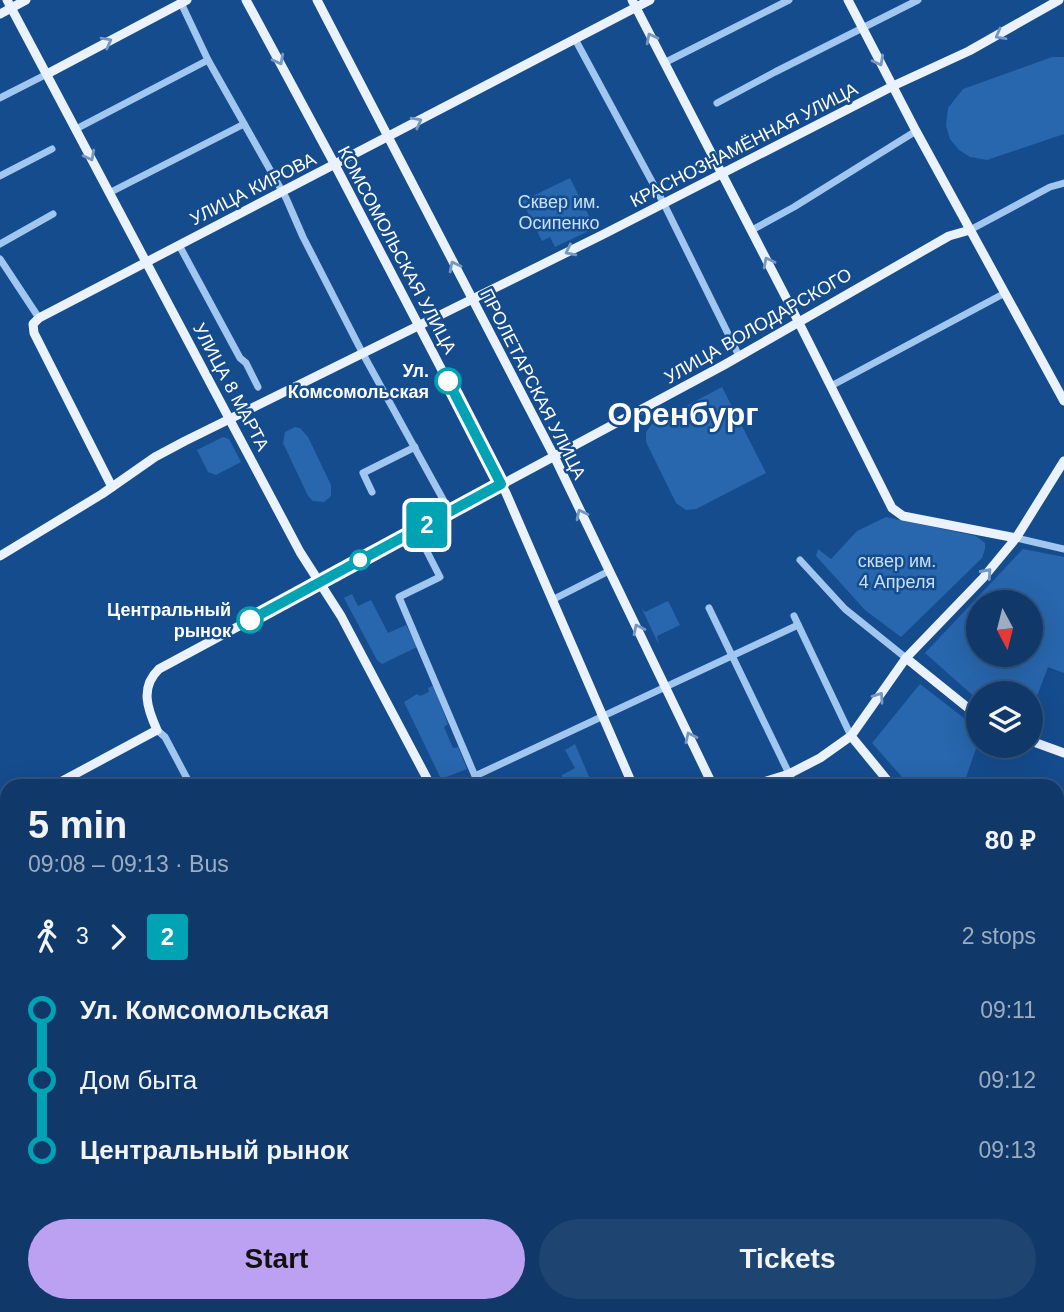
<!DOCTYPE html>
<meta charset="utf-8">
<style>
:root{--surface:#10396a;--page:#1e4472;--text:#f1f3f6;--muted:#9cacc1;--line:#30537e;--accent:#bca0f2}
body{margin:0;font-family:Arial,sans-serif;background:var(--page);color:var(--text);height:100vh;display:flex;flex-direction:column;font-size:26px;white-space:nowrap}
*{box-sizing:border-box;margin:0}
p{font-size:23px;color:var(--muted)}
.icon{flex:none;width:38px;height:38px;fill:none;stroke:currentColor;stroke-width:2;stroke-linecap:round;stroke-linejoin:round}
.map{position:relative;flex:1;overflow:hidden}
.details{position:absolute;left:0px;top:779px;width:1064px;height:534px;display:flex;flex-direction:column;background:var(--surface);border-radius:21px 21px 0 0;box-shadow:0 7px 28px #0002,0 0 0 2px var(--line)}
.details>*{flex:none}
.badge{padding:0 14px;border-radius:5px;font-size:24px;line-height:46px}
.needle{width:46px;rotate:173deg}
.tools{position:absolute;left:966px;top:590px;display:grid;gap:14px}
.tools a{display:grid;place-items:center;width:77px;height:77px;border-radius:50%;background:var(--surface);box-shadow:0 7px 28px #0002,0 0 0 2px var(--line);font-size:35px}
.map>.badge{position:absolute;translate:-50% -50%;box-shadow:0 0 0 4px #fff}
.legs{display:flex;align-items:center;gap:10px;height:77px;padding:0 28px;font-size:23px}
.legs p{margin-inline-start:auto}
.headline{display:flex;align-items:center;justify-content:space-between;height:119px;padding:0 28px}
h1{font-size:38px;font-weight:600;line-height:52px}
.primary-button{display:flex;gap:14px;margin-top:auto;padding:14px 28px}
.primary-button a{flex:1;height:80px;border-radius:42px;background:var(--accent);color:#111;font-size:28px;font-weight:600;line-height:80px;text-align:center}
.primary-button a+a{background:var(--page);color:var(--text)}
ul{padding:0 28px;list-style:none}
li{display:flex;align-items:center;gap:24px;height:70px;font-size:26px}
li i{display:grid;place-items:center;width:10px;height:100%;margin:0 9px;background:currentColor}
li i::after{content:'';width:18px;height:18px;margin:-9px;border:5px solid;border-radius:50%;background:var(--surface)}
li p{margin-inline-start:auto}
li:first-child i{background:linear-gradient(#0000 50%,currentColor 0)}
li:last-child i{background:linear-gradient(currentColor 50%,#0000 0)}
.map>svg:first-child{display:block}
.green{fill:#2866ad;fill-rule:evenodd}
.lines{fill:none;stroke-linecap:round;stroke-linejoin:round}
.minor{stroke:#a1c6f0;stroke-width:7}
.major{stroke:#eaf2ff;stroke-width:9}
.oneway{stroke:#7597c1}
.line-1-casing{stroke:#fff;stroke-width:16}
.line-1{stroke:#00a3b4;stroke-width:10}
.stop-1-dot{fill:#fff;stroke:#00a3b4;stroke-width:3.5}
.labels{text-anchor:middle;stroke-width:5;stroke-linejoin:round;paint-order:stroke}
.street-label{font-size:18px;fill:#fff;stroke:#154c8e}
.park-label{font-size:18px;fill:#c7e0fb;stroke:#154c8e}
.stop-label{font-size:18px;font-weight:bold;fill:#fff;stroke:#154c8e;text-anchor:end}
.town-label{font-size:32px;font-weight:bold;fill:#fff;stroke:#154c8e}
</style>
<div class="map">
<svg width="1064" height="1312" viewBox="0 0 1064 1312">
<rect width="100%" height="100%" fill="#154c8e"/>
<!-- green -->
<g class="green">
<path d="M1052,57H1064V134L987,160L970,157L959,150L950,139L946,126L948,108L963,89Z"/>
<path d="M570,178L595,228L555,247L550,237L542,241L522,201Z"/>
<path d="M722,387L766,473L696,509L686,510L676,503L646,442V432L652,424Z"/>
<path d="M295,427L300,428L308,437L331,485V496L324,502L313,501L308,496L283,443L285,432Z"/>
<path d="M223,437L229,439L241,462L216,475L208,472L197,450Z"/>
<path d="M886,517L976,536L985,543V549L982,558L901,637L865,610L816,556L818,549L831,559L857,531Z"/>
<path d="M1023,549L1064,557V673L1048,667L1031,712V693H978V700L925,653ZM1031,602V654H978V602Z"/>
<path d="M352,594L358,606L371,600L388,633L406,625L417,647L382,664L377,660L344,598Z"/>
<path d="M668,601L680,625L657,636L659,645L641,607L645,612Z"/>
<path d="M920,684L978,729V743L963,786H910L872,743Z"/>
<path d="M432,686L434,687L448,724L444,727L453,748L458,747L467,769L441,779L404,702L417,694L420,696L429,692L428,688Z"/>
<path d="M575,744L590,779L574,786H561L559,782L562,781V775L575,768L565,750Z"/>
<path d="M1057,845L1064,848V959L1057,951Z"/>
</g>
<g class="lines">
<!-- minor -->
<g class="minor">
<path d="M181,3L208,60L286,198L303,237L363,354L450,512"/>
<path d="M575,39L663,202L739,356"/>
<path d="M664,63L789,0"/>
<path d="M0,98L47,74"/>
<path d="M717,103L775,72L918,0"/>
<path d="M76,129L208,60"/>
<path d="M0,176L52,149"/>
<path d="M109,193L244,124"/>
<path d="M752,230L794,207L916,131"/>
<path d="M970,230L1050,187L1064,183"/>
<path d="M0,244L53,214"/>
<path d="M179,245L240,358L246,363L258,387"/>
<path d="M0,259L39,318"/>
<path d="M831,386L1005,293"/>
<path d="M372,492L363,473L415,447"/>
<path d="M416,530L440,577L399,597L475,776L798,625"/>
<path d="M1016,538L1064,549"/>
<path d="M800,560L845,609L906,658"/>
<path d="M552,600L609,571"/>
<path d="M709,608L795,786"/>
<path d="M794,616L851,736"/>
<path d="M157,730L165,737L191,786"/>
<path d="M1057,1097L1064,1092"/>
<path d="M1057,1103L1064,1113"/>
<path d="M0,1220H1"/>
<path d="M1057,1279L1064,1291"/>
<path d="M449,1306L458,1312"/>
<path d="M963,1306L966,1312"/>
<path d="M570,1312L571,1306"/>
</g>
<!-- major -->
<g class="major">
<path d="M7,0L300,552L341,616L431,786"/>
<path d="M246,0L335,165L506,493L633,786"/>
<path d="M317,0L554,456L713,786"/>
<path d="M632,0L795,315L892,508L903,516L1016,538"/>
<path d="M848,0L916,131L1064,401"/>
<path d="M0,14L26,0"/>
<path d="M47,74L187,0"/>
<path d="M112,487L34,333L33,324L39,318L650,0"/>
<path d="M0,556L102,494L155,457L185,441L604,234L893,86L969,51L1059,0"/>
<path d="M906,658L978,716"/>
<path d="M851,736L892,786"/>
<path d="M1031,741L1064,753"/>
<path d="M53,786L157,730C147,708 140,687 159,669L724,365L949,236L970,230"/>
<path d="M751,786L789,774L820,758L851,736L906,658L983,578L1016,538L1064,461"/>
<path d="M0,814L7,810"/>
<path d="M0,933L7,945"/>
<path d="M1057,973L1064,981"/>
<path d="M0,1005L7,1001"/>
<path d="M1057,1212L1064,1208"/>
<path d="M376,1306L389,1312"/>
<path d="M675,1306V1312"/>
<path d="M859,1306L861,1312"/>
<path d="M172,1312L176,1306"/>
<path d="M461,1312V1306"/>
<path d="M759,1312L794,1306"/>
</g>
</g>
<!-- one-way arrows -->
<defs><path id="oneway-chevron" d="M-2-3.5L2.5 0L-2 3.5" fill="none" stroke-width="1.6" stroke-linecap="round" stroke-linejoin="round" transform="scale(1.75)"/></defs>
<g class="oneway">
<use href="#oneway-chevron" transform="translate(1000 35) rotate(151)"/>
<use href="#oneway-chevron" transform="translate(651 38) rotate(-117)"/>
<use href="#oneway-chevron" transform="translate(107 42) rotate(-28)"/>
<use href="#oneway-chevron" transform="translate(279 60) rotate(62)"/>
<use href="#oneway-chevron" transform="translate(879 61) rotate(62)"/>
<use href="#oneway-chevron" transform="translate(417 122) rotate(-28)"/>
<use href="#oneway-chevron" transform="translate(90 156) rotate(62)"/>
<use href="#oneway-chevron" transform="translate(570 251) rotate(154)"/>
<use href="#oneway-chevron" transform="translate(768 262) rotate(-117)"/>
<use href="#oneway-chevron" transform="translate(454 266) rotate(-117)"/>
<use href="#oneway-chevron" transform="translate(581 514) rotate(-116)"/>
<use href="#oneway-chevron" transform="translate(987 573) rotate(-48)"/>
<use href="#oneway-chevron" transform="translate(638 629) rotate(-116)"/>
<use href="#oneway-chevron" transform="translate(879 697) rotate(-55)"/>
<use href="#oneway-chevron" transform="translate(690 737) rotate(-115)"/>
</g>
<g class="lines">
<!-- line-1 casing -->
<g class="line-1-casing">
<path id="line-1" d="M250,620L501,484L448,381"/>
</g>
<!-- line-1 -->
<use href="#line-1" class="line-1"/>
</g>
<!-- markers -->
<g class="stop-1-dot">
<circle cx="448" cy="381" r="12"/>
<circle cx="360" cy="560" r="9"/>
<circle cx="250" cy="620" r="12"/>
</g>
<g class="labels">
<!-- street labels -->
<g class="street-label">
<text transform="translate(744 145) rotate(-27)" y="6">КРАСНОЗНАМЁННАЯ УЛИЦА</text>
<text transform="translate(253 189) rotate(-27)" y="6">УЛИЦА КИРОВА</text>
<text transform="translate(397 250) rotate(62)" y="6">КОМСОМОЛЬСКАЯ УЛИЦА</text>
<text transform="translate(758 326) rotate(-30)" y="6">УЛИЦА ВОЛОДАРСКОГО</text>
<text transform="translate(533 384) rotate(63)" y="6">ПРОЛЕТАРСКАЯ УЛИЦА</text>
<text transform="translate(231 387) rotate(62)" y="6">УЛИЦА 8 МАРТА</text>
</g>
<!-- park labels -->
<g class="park-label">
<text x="559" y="208">Сквер им.<tspan x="559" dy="21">Осипенко</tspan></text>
<text x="897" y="567">сквер им.<tspan x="897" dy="21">4 Апреля</tspan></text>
</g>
<!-- stop labels -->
<g class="stop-label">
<text x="429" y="377">Ул.<tspan x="429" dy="21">Комсомольская</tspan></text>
<text x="231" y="616">Центральный<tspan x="231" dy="21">рынок</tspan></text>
</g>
<!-- town labels -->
<g class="town-label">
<text x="683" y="425">Оренбург</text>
</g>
</g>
</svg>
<div class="tools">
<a><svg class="needle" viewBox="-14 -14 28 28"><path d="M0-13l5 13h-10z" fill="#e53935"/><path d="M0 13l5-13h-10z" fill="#9cacc1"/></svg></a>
<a><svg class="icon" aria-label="layers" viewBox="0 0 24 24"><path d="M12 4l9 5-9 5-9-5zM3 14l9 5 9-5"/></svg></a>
</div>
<b class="badge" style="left:427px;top:525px;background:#00a3b4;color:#fff">2</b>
<section class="details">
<div class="headline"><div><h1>5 min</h1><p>09:08 – 09:13 · Bus</p></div><b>80 ₽</b></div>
<div class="legs"><svg class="icon" aria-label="walk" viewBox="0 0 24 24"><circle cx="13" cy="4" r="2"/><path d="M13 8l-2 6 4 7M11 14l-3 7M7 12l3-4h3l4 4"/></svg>3<svg class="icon" aria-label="forward" viewBox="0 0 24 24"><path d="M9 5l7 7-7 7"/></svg><b class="badge" style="background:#00a3b4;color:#fff">2</b><p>2 stops</p></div>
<ul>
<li><i style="color:#00a3b4"></i><b>Ул. Комсомольская</b><p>09:11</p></li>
<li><i style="color:#00a3b4"></i><span>Дом быта</span><p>09:12</p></li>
<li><i style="color:#00a3b4"></i><b>Центральный рынок</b><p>09:13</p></li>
</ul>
<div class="primary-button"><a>Start</a><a>Tickets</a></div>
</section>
</div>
